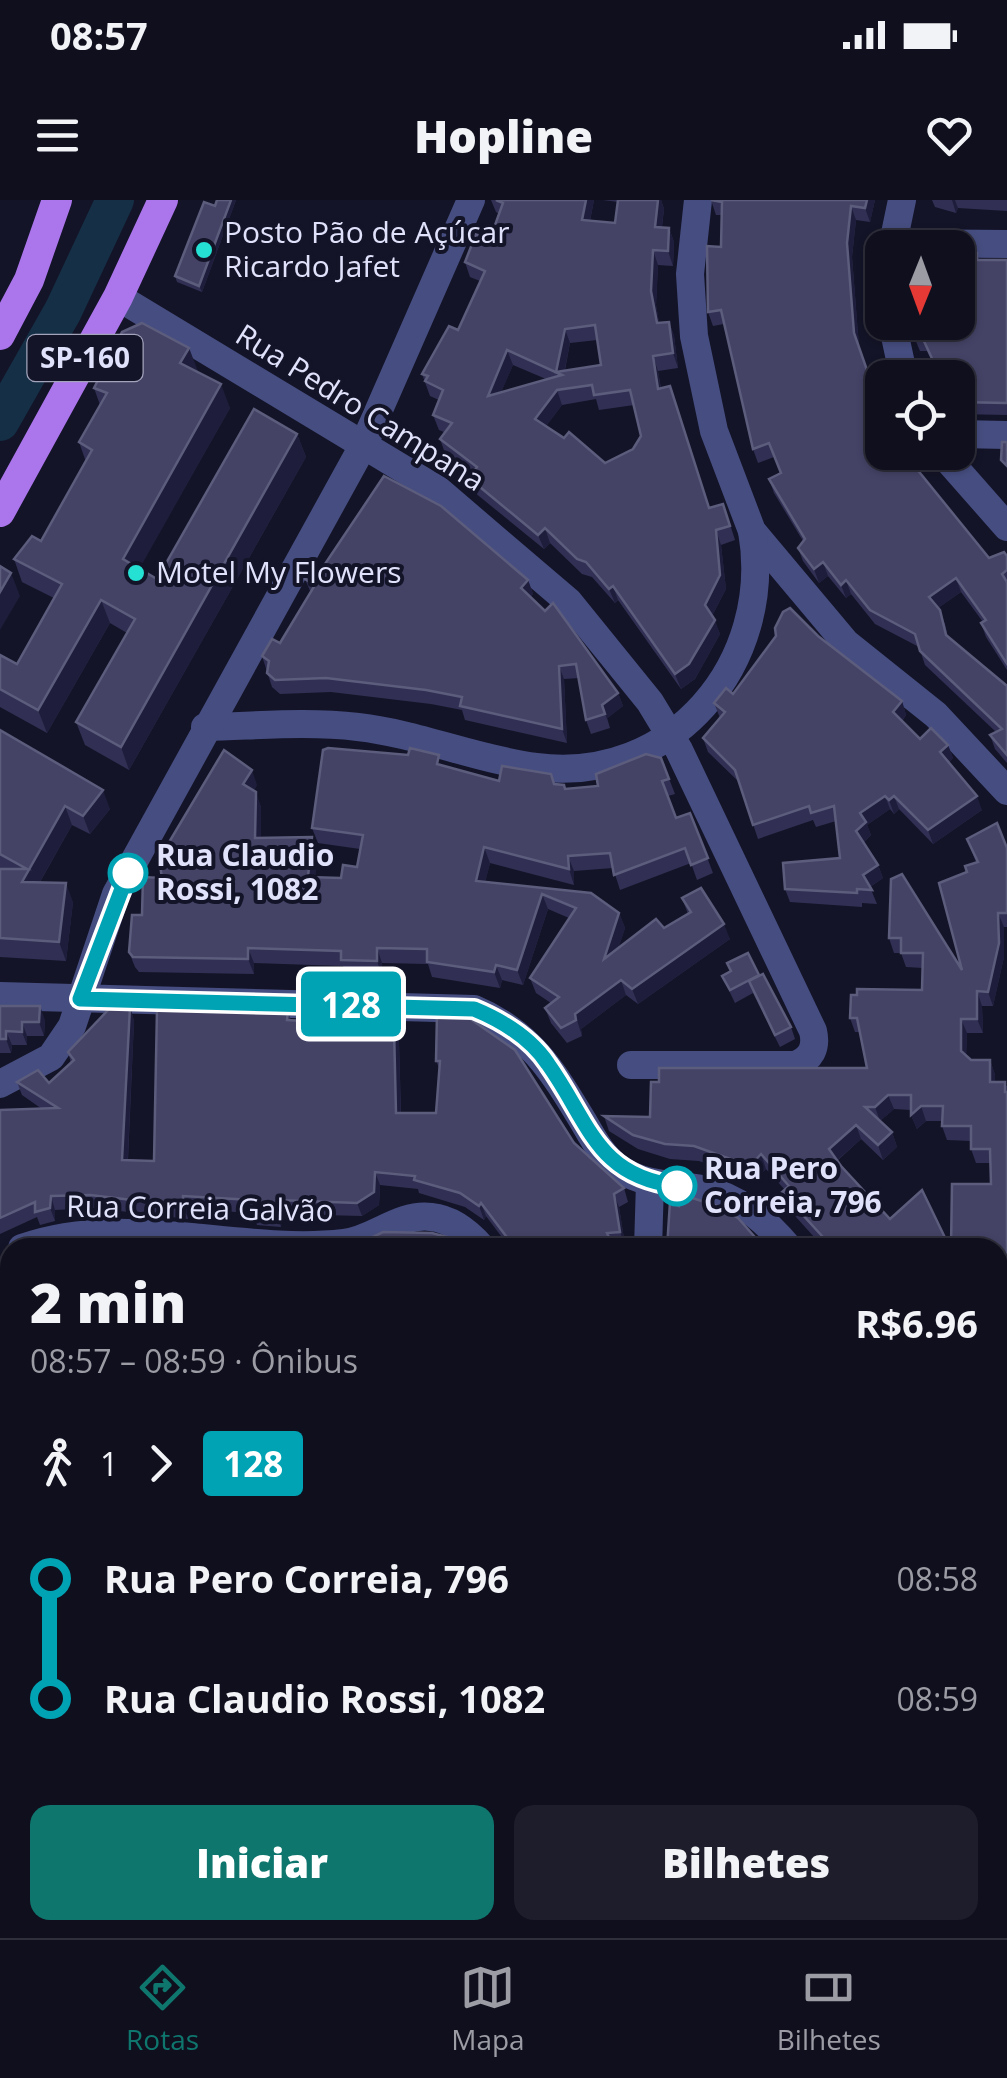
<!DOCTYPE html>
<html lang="pt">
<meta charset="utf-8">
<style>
:root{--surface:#0f0f1e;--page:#1d1d2b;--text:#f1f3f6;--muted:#9b9ca4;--line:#2f2f3c;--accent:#0f766e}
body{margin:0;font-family:"Open Sans",sans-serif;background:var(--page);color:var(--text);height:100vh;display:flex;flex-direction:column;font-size:38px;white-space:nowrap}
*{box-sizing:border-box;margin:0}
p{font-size:32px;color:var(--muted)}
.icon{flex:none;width:55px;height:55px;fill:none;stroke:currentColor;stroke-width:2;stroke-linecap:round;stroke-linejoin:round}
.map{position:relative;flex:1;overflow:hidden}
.drawer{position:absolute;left:0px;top:1038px;width:1008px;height:702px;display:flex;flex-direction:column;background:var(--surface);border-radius:30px 30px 0 0;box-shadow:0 2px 8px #0004,0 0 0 2px var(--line)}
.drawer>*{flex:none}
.badge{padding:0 20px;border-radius:8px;font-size:35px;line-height:65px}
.needle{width:65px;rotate:181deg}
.buttons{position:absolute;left:865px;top:30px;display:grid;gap:20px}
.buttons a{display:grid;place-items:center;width:110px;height:110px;border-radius:20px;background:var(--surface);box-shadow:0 2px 8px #0004,0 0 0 2px var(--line);font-size:50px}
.map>.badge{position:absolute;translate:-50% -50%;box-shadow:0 0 0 5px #fff}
.legs{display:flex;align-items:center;gap:15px;height:110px;padding:0 30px;font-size:32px}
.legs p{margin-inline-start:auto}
.headline{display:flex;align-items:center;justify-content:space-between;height:170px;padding:0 30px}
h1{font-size:55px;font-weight:800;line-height:75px}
.button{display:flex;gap:20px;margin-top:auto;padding:20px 30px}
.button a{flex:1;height:115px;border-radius:20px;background:var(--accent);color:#fff;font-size:40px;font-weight:800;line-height:115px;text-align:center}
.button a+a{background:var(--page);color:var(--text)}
ul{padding:0 30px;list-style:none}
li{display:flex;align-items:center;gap:35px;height:120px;font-size:38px}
li i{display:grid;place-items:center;width:15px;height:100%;margin:0 12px;background:currentColor}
li i::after{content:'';width:25px;height:25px;margin:-12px;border:8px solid;border-radius:50%;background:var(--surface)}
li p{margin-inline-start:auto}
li:first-child i{background:linear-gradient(#0000 50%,currentColor 0)}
li:last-child i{background:linear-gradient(currentColor 50%,#0000 0)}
.status{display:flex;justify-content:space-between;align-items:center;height:70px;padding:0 50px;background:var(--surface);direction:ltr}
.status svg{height:28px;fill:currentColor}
header{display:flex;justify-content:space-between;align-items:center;height:130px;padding:0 30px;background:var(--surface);font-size:45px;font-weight:800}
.dock{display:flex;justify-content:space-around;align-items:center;height:140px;border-top:2px solid var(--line);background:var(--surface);font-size:28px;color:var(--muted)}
.dock a{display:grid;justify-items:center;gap:5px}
.dock .active{color:var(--accent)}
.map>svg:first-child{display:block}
.green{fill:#18312c}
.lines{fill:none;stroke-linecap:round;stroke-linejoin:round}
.river{stroke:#153046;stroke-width:38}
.minor{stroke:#464e81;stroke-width:28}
.major{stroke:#ab75ec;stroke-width:30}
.wall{fill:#313054;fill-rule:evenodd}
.shaded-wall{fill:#1e1d3b}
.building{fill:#444366;stroke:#5c5c7d;stroke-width:2.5;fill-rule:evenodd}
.line-1-casing{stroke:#fff;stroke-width:22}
.line-1{stroke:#00a3b4;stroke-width:15}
.poi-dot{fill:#25e1d3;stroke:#141428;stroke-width:4}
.stop-1-dot{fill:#fff;stroke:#00a3b4;stroke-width:5}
.labels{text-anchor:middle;stroke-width:8;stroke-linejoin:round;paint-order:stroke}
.shield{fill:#141428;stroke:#a3a4bc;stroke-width:2.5}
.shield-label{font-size:28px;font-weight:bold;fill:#e0e1fb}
.poi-label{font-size:30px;fill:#e0e1fb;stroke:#141428;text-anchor:start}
.street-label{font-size:30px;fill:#e0e1fb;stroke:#141428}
.stop-label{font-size:30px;font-weight:bold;fill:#e0e1fb;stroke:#141428;text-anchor:start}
</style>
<div class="status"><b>08:57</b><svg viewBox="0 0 49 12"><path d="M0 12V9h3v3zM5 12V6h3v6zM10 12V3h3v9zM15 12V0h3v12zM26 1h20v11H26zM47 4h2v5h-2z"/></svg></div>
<header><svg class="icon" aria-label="menu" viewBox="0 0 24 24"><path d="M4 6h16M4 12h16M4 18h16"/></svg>Hopline<svg class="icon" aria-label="heart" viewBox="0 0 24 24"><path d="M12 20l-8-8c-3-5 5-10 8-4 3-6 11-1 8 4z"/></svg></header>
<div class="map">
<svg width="1007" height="1738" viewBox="0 0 1007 1738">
<rect width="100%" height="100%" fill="#141428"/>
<!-- green -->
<path class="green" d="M0,1656L10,1663V1730H88L94,1738H0Z"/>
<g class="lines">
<!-- river -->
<path class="river" d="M0,222L63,111L115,0"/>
<!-- minor -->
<g class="minor">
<path d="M698,0L690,74L694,136L714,231L752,331L846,443L936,515L1007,591"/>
<path d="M892,43L1007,44"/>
<path d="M892,48L902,0"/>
<path d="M118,97L438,290L569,402L650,502L679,550L813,831C817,848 811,859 795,865H631"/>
<path d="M892,122L904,178"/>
<path d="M958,234L1007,235"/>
<path d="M941,252L1007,327"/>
<path d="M205,527C256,526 307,521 358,527C419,534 475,559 536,567C673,585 775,462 752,331"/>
<path d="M0,796L474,809C529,832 553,871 583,921C593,938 603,958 620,969C645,986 674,984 702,989C739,997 765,1020 789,1048"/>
<path d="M0,884L51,857L72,826L116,694L364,244L471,0"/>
<path d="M22,1048C124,1011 239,1055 344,1043C374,1040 398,1013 431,1017C451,1019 469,1033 482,1048"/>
<path d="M648,1048L650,983"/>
<path d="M998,1129L1007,1125"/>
<path d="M998,1189L1007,1216"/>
<path d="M0,1228L10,1235"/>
<path d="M0,1501L10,1508"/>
<path d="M998,1566L1007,1576"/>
<path d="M0,1635L10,1640"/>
<path d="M99,1730L101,1738"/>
<path d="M230,1730L236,1738"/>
<path d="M503,1730L509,1738"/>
</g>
<!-- major -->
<g class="major">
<path d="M0,135L29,80L57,0"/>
<path d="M0,312L118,97L163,0"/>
</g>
</g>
<!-- wall -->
<g class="wall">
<path d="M217,0H236L202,92L177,82L175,76Z"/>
<path d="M491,0H594L590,21L615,23L618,2L603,0H661L664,9L662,27L669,28L674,42L673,66L658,65L656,105L659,123L669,122L674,136L678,168L658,171L661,188L709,308L728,318L735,340L721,345L726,389L712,416L720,434L695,479L681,489L618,400L615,403L592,377L582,374L550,343L544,349L474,292L469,278L472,274L445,253L440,239L444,232L439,230L433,215L439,200L430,196L422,174L458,130L480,81L470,77L465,62L490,39L499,14L496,12ZM597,140L601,165L565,170L570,143ZM513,165L546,179L501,192ZM596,199L599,210L634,205L641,236L633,249L605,263L546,226L562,205Z"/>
<path d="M711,0H875L870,22L856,20L852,57L859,147L882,252L989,358L1007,356V470L986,437L981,423L983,422L961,392L938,408L945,424L948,437L1007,486V563L995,549L990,535L996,532L925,465L919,447L875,424L851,394L846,398L828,376L819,383L803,361L798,348L803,341L774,293L769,279L781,274L774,257L758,263L753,249L724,124L713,126L708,112L721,47L722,15H716Z"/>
<path d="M932,0H1007V11L958,8L956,13L935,7Z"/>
<path d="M961,53H977L979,60H1007V215L958,214V178H940L927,151H920L915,139Z"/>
<path d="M189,148L197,172L230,208L139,368L157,379L297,234L306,257L129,570L85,545L76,522L127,433L110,423L47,533L0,507V455L17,464L54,398L22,382L14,359L41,341L86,262L79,242L100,205L94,188Z"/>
<path d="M321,370L528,380L533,394L530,397L618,493L623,506L607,518L610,528L591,534L586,520L579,478L564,479L567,543L465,520L462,510L431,504L331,492L280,494L272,487L262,456L280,443L311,393L305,379Z"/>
<path d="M818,436L902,501L906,515L902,521L920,539L948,545L953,558L949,562L982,610L933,644L899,609L894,614L890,609L867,625L871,635L863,643L878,665L883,678L870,687L877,704L862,703V707L790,702L785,689L840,658L836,621L816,627L813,620L758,639L739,582L708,552L703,538L720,518L714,503L733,494Z"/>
<path d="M0,530L110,609L90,634L72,625L40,682L73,702L66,761L0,757Z"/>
<path d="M661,558L675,594L668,596L676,618L690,613L713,673L697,680L691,663L620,690L613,668L574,671V685L490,663L485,682L591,693L619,713L625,728L618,749L664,728L688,714L682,698L730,739L638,804L626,795L581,829L582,836L567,843L551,823L545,808L551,803L536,793L530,778L569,718L548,709L523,785L502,780L500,788L432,777L428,764L382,763V776H346L343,766L254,763V774L139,772L135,767L129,752L142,715L162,678L257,585L254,590L261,607V638L317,653L315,677L341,678L357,667L360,649L318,643L312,628L443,565L499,581L554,584L566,589L598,586Z"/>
<path d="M967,639L1007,648V727H1004V757L993,806H982L983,833H967L966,856L971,860H990L995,875V882L1007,886V1082H998V1048H951L991,984V963H976L971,949V941L947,940L942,926V921H926L917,929L911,915V910L894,909L880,921L892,932L897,947L883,960L861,939L837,961L890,1019L950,1048H824L787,1007L782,992L785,990L766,969L755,981L699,961L670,959L638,949L609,931L604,916L650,917L867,868L860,832H855L850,818L922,790L923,768L906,767L901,753H894L889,738L891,679L962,770L967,672L976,662Z"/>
<path d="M727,763L760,775L791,827L795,839L780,847L753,793L735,803L722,776L730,772Z"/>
<path d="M0,806L45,820L44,836H27V845H12L11,853H0Z"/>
<path d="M130,807L134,821L128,960L154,961L288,811L291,821L367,825V827L394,828L399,842L401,913H436L440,870L436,861L437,813L624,988L628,1002L619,1007L625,1045L614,1048H510L486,1016L484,1020L465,1007L419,993L418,989L380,985L379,1005L362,1016L282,1014L281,1027L257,1025L252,1013L188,1009V1019L94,1008L55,1010V1021L40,1025L37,1017L0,1034V910L42,909L22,895L17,882L49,883L71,863L68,852Z"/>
<path d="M10,1058V1202L0,1195V1063Z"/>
<path d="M998,1240L1007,1265V1402L998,1406Z"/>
<path d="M10,1253V1478L0,1471V1255L5,1258Z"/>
<path d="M0,1513H10V1621L0,1618Z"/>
</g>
<!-- shaded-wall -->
<g class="shaded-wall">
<path d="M231,0H236L202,92L199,86Z"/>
<path d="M586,0H594L587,35L582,20Z"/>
<path d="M658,0H661L664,9L660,41L655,27Z"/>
<path d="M867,0H875L870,22L865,8Z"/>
<path d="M952,0H955L958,8L956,13Z"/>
<path d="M851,6L856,20L852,57L859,147L854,133L847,43Z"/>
<path d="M669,28L674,42L673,66L668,51Z"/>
<path d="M653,50L658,65L656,105L662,138L657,123L651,91Z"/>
<path d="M669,122L674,136L678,168L673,153Z"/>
<path d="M565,129L570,143L563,178L562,175L557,172Z"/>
<path d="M189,148L198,171L188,186L180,163Z"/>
<path d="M507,150L513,165L493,211L488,196Z"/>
<path d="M653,156L658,171L663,203L658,189Z"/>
<path d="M221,184L230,208L132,382L123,359Z"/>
<path d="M557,190L562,205L541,233L535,219Z"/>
<path d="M297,234L306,257L129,570L121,547Z"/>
<path d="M545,328L550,343L544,349L538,335Z"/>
<path d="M716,330L721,345L726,389L710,420L705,405Z"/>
<path d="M823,362L828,376L819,383L814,369Z"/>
<path d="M11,373L20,396L0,430V392Z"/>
<path d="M956,378L961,392L934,411L929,397Z"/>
<path d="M528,380L533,394L526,402L521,388Z"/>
<path d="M846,380L851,394L846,398L841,385Z"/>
<path d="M613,386L618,400L615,403L609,389Z"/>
<path d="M101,400L110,423L47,533L38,510Z"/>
<path d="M715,420L720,434L695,479L681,489L675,474Z"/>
<path d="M559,466L564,479L567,543L562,529Z"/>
<path d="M618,493L623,506L607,519L602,505Z"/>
<path d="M902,501L906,515L898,525L893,512Z"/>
<path d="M948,545L953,558L945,565L940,552Z"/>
<path d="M252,570L257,585L249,600L243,584Z"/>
<path d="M103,590L110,609L90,634L83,616Z"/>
<path d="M256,592L261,607V654L255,638Z"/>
<path d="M885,596L890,609L867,625L871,635L861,645L856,631L860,613Z"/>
<path d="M894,596L899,609L894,614L889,600Z"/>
<path d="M977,596L982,610L933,644L928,630Z"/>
<path d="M65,606L72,625L29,701L22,682Z"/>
<path d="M312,637L317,653L314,692L308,677Z"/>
<path d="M484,647L490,663L482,696L476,681Z"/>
<path d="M568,656L574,671V685L569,669Z"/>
<path d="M878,665L883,678L868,688L863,675Z"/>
<path d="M66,683L73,702L66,761L59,742Z"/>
<path d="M542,694L548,709L523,785L517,770Z"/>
<path d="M619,713L625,728L610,775L604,759Z"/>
<path d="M998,713L1004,727V757L993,806L988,792Z"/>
<path d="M724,724L730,739L638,804L632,789Z"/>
<path d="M248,748L254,763V774L248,759Z"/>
<path d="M377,748L382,763V776L377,761Z"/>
<path d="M496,765L502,780L500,788L494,772Z"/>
<path d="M621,780L626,795L581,829L582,836L575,814Z"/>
<path d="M977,791L982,806L983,833L977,819Z"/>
<path d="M40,806L45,820L44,836L39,822Z"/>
<path d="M130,807L134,821L127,974L122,960Z"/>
<path d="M362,812L367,825V841L362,827Z"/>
<path d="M961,819L967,833L966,865L961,851Z"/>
<path d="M22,822L27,836V845L22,832Z"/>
<path d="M394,828L399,842L401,926L396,913Z"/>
<path d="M6,831L12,845L11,853L6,839Z"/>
<path d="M990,860L995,875V896L990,882Z"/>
<path d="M888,895L894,909L880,921L875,907Z"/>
<path d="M921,906L926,921L917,929L911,915Z"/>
<path d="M856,925L861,939L834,963L829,949Z"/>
<path d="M892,932L897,947L883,960L878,945Z"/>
<path d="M761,954L766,969L755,981L750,966Z"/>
<path d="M375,972L380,985L379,1005L362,1016L357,1003Z"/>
<path d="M614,994L619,1007L625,1045L620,1032Z"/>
<path d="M51,996L55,1010V1021L50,1008Z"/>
<path d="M183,996L188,1009V1019L183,1006Z"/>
<path d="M277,1000L282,1014L281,1027L276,1013Z"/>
<path d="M481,1003L486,1016L484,1020L479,1006Z"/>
<path d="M1006,1514L1007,1530L1001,1535L998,1521Z"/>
<path d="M356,1730H382L370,1738H343Z"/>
</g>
<!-- building -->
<g class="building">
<path d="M217,0H231L199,86L175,76L204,2L215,6Z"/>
<path d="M496,0H586L582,20L615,23L618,0H658L655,27L669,28L668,51L653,50L651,91L657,123L669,122L673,153L653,156L658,189L670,186L709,308L723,304L730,326L716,330L720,375L705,405L715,420L689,464L675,474L613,386L609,389L586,362L577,359L545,328L538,335L469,278L477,267L440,239L452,223L433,215L443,190L425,181L428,176L422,174L449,126L458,130L485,71L465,62L476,34L490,39L503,3ZM595,125L601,165L556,172L565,129ZM507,150L562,175L488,196ZM592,185L594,195L630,190L641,236L633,249L605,263L569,232L564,238L535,219L557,190Z"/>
<path d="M711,0H867L865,8L851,6L847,43L854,133L882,213V252H903L989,358L1004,352L1007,356V370L1002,374L1007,382V464L981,423L986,420L956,378L929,397L940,410L946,435L1007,486V555L990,535L1002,529L920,451L915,434L870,410L846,380L841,385L823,362L814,369L798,348L805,339L769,279L781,273L769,243L753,249L721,110L708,112L707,46L721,47L722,2Z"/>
<path d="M958,49H960V53H977V60H1007V203L958,202V178H941L923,139H915L913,122H958Z"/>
<path d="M142,123L189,148L180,163L221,184L123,359L157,379L254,209L297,234L121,547L76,522L135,419L101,400L38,510L0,489V455L17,464L62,384L14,359L32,336L41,341L92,250L79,242L107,193L94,188L122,132Z"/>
<path d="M1002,242H1007V266L1001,260Z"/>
<path d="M384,276L441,306L528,380L521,388L545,411L553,403L618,493L602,505L605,514L586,520L576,464L559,466L562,529L460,506L462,497L426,490L326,478L275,480L267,473L269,461L262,456L272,439L280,443L315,385L305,379L313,365L321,370Z"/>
<path d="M0,366L11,373L0,392Z"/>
<path d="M790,408L818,436L902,501L893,512L920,539L931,528L948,545L940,552L977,596L928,630L894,596L889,600L885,596L860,613L866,622L856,631L878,665L863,675L872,690L857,689V693L785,689L783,663L840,658L834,606L811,613L809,606L753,625L735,570L703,538L725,512L714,503L726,488L733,494L776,436L775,428L783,412Z"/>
<path d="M0,530L103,590L83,616L65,606L22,682L66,683L59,742L0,738V669H27L0,654Z"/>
<path d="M328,548L408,555L410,548L439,555L437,564L499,581L502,566L551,574L554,584L564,585L565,589L598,586L596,574L646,554L661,558L669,579L662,581L676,618L690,613L708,658L691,665L685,648L614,675L610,653L568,656L569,669L484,647L476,681L591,693L619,713L604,759L656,719L664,728L691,712L682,698L701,688L724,724L632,789L621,780L575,814L576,820L561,828L545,808L559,797L530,778L576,708L542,694L517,770L496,765L494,772L427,762V749L377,748V761L341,760V751L248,748V759L133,757L129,752L132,715H142L143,677L162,678L159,659L224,550L252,570L243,584L256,592L255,638L312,637L308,677L341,678L343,665L357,667L363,635L312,628L323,550Z"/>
<path d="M997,623L1007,648V713H998L999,743L988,792L977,791V819H961V851L971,860H990V882H1005V892H1007V1067L998,1068V1048H963L959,1040L955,1048H951L952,984H991L990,949H971V926H942L943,906H921L911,915V895H888L875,907H865L892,932L878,945L856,925L829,949L841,966L890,1019L922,990L950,1048H833L782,992L789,986L761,954L750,966L694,946L665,944L633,935L604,916L650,917L651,882H659V868H867L857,818H850L851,795H857V789L922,790L923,753H901V738H889L891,679L902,674L962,770L939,683L967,672L965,666L978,662L967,639Z"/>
<path d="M748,753L759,775L730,790L722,776L731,771L727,763Z"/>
<path d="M763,774L791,827L775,835L749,781Z"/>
<path d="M0,806H40L39,822H22V832L6,831V839H0Z"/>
<path d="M130,807L122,960L154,961L157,809L288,811L287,820L325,822L326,811L362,812V827L394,828L396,913H436L440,861H436L437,813L469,818L515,850L574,943L624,988L614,994L620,1032L607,1033L614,1048H531L530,1044L523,1048H515L481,1003L479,1006L460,993L414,980L415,976L375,972L374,992L357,1003L277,1000L276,1013L252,1012V1000L183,996V1006L90,995L51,996L50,1008L35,1012V1002L0,1018V910L58,908L17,882L38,870L49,883L74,860L68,852L110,808Z"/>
<path d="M683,995L717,1006L738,1018L762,1045L760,1048H667L670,1002L679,1006Z"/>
<path d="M383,1032L432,1033L458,1040L468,1048H359L360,1043Z"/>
<path d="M78,1043L108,1044V1048H78Z"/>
<path d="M155,1046L215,1048H155Z"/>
<path d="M10,1058V1185L6,1189L0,1184V1171L2,1169L0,1168V1063Z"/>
<path d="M998,1240L1007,1265V1272L1005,1273L1007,1282V1385L998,1389Z"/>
<path d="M9,1252L10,1253V1468L0,1461V1255L5,1258Z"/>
<path d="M1005,1420L1007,1423V1514L998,1521V1424Z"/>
<path d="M6,1510L10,1513V1608L0,1605V1513Z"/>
<path d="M998,1604H1007V1729L1002,1730L1003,1738H557L554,1735L561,1730H998Z"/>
<path d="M112,1730H211L216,1738H113Z"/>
<path d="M256,1730H356L343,1738H260Z"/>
<path d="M409,1730H457L460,1738H393Z"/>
</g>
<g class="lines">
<!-- line-1 casing -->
<g class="line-1-casing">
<path id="line-1" d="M128,673L80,799L474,809C503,821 530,837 548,864C590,923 596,976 677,986"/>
</g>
<!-- line-1 -->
<use href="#line-1" class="line-1"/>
</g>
<!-- markers -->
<g class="poi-dot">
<circle cx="204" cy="50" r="10"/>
<circle cx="136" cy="373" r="10"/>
</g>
<g class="stop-1-dot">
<circle cx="128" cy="673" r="18"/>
<circle cx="677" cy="986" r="18"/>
</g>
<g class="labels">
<!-- shield labels -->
<rect class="shield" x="27.5" y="135" width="115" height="46" rx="8"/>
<g class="shield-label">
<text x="85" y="168">SP-160</text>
</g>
<!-- poi labels -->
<g class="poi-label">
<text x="224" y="43">Posto Pão de Açúcar<tspan x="224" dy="34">Ricardo Jafet</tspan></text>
<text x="156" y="383">Motel My Flowers</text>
</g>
<!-- street labels -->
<g class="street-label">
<text transform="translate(360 208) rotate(32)" y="10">Rua Pedro Campana</text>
<text transform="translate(200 1009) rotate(1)" y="10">Rua Correia Galvão</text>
</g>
<!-- stop labels -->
<g class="stop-label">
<text x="156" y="666">Rua Claudio<tspan x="156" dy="34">Rossi, 1082</tspan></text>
<text x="704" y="979">Rua Pero<tspan x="704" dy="34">Correia, 796</tspan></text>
</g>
</g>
</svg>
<div class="buttons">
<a><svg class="needle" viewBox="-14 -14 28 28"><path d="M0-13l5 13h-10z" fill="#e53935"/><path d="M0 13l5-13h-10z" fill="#9b9ca4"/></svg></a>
<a><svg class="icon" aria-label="locate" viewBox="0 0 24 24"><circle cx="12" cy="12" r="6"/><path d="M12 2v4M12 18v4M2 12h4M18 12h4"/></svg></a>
</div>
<b class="badge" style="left:351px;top:804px;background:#00a3b4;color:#fff">128</b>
<section class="drawer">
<div class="headline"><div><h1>2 min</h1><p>08:57 – 08:59 · Ônibus</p></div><b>R$6.96</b></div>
<div class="legs"><svg class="icon" aria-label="walk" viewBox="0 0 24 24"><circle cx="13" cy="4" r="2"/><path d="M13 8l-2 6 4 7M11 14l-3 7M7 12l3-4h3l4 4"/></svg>1<svg class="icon" aria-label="forward" viewBox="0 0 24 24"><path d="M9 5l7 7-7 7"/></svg><b class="badge" style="background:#00a3b4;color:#fff">128</b></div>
<ul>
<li><i style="color:#00a3b4"></i><b>Rua Pero Correia, 796</b><p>08:58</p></li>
<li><i style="color:#00a3b4"></i><b>Rua Claudio Rossi, 1082</b><p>08:59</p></li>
</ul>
<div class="button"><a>Iniciar</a><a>Bilhetes</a></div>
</section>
</div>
<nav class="dock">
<a class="active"><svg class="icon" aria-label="directions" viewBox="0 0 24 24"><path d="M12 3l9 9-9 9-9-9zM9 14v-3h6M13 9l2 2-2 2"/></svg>Rotas</a>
<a><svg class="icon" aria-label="map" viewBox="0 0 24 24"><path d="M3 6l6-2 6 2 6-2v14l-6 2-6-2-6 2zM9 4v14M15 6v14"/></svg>Mapa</a>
<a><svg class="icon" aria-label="tickets" viewBox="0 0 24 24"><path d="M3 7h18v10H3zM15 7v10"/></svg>Bilhetes</a>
</nav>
